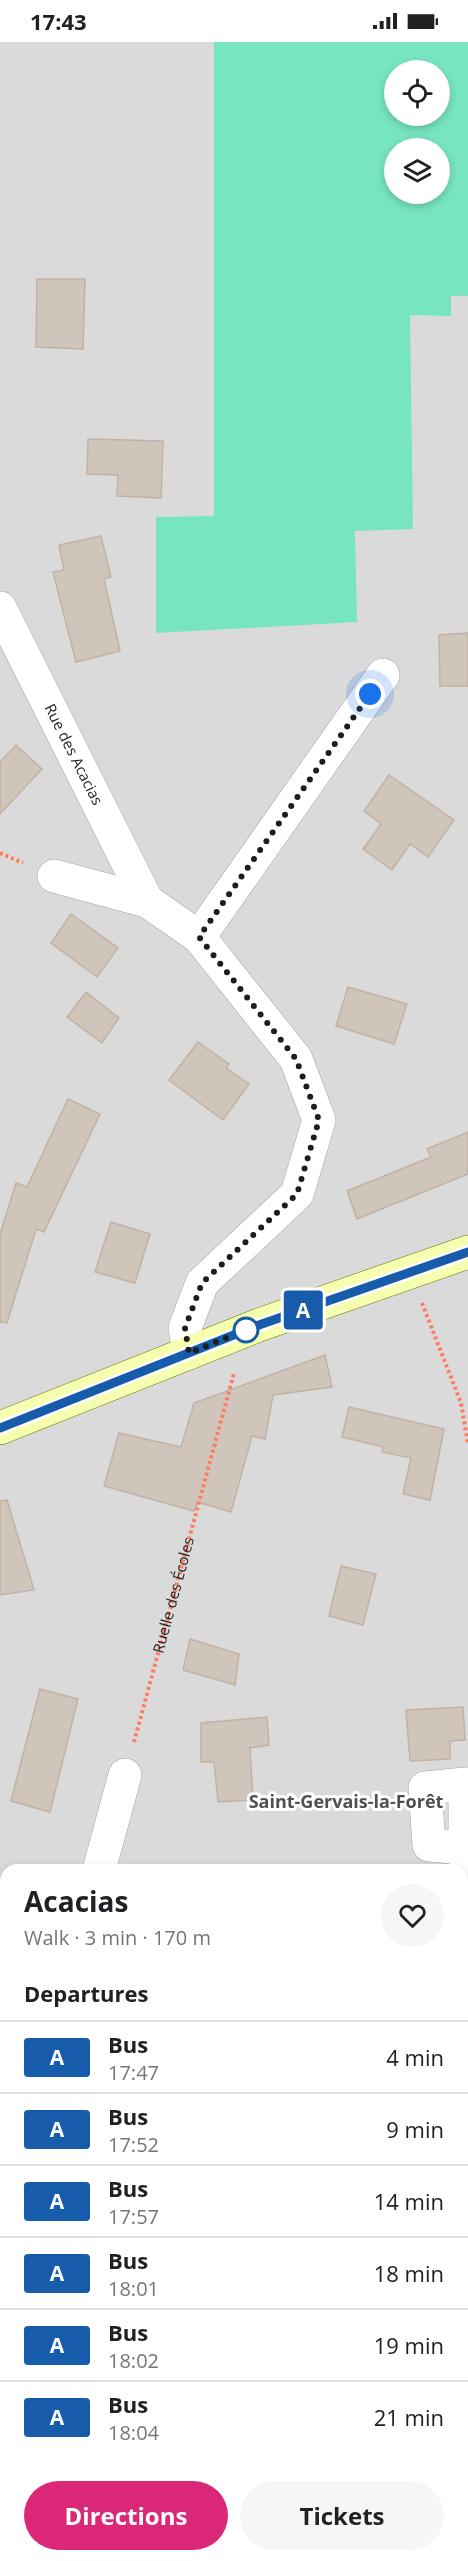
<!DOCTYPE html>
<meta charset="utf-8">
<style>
:root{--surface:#fff;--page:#f6f6f6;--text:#202124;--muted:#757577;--line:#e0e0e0;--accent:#db2777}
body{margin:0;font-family:"Open Sans",sans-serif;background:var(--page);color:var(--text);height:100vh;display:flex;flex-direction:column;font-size:22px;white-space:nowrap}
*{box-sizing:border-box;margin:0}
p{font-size:20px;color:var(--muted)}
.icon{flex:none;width:33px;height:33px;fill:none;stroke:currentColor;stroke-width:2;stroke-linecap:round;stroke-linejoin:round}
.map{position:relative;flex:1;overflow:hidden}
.side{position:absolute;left:0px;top:1822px;width:468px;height:698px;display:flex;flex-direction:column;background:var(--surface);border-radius:18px 18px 0 0;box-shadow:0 3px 9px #0003}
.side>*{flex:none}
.badge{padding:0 12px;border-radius:4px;font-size:21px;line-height:39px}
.tools{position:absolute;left:384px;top:18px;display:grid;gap:12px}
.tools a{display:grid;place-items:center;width:66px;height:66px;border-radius:50%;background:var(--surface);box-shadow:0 3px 9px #0003;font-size:30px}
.you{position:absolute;width:30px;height:30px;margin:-15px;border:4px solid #fff;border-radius:50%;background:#1a73e8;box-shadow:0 0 0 9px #1a73e833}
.map>.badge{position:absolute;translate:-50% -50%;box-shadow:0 0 0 3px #fff}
h2{padding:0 24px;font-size:22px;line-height:54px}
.round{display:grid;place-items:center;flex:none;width:63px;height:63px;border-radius:32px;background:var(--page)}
.summary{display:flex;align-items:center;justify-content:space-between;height:102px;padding:0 24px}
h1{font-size:28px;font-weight:700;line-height:45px}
.action{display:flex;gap:12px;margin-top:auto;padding:12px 24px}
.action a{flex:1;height:69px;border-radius:36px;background:var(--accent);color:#fff;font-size:24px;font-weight:700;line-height:69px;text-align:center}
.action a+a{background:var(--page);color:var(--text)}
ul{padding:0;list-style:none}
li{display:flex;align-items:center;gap:18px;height:72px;padding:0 24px;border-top:2px solid var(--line)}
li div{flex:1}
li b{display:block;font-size:22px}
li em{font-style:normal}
li .badge{min-width:66px;font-weight:700;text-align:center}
.status{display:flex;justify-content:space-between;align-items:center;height:42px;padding:0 30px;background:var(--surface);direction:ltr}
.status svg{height:16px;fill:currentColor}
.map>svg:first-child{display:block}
.residential{fill:#dbdada;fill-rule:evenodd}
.pitch{fill:#78e5c2;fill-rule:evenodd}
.building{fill:#cfc5ba;stroke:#c2b2a3;stroke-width:1.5}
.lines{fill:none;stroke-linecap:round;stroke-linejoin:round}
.minor-casing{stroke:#a4a4a4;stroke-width:34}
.secondary-casing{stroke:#637800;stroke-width:34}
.path{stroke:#ff7c63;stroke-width:4;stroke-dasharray:3 3;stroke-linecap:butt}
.minor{stroke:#fff;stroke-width:33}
.secondary{stroke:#f6ffb0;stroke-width:33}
.line-casing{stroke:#fff;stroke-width:14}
.line{stroke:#175bab;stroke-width:9}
.walk{stroke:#1d1d1d;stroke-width:6;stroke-dasharray:0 10.8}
.stop-dot{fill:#fff;stroke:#175bab;stroke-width:3}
.labels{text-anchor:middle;stroke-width:6;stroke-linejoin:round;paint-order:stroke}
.street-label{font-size:15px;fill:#1d1d1d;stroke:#fff}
.quarter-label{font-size:18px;font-weight:bold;fill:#505050;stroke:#fff}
</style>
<div class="status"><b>17:43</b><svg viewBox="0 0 49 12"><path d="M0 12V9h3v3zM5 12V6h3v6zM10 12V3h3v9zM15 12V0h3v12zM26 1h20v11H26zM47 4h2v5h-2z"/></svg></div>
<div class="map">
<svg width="468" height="2519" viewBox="0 0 468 2519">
<rect width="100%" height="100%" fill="#efebe2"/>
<!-- residential -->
<path class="residential" d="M0,0H468V2519H0ZM394,28H440V74H394ZM394,106H440V152H394ZM6,1828H462V2514H6Z"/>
<!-- pitch -->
<path class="pitch" d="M214,0H468V254H451V274L410,273L413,487L355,489L357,580L156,591V475L214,474ZM440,28V74H394V28ZM440,106V152H394V106Z"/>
<!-- building -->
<g class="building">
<path d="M37,237H85L83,307L36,305Z"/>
<path d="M88,397L163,399L161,456L117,454L118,433L87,432Z"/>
<path d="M101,494L111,535L104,537L120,609L76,620L53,530L64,528L59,503Z"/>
<path d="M468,591V644H440L439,593Z"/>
<path d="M16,703L42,727L0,772V720Z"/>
<path d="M389,733L454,778L428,815L410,802L392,828L363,807L381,782L364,769Z"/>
<path d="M71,872L118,906L97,935L51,901Z"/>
<path d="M348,945L407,962L394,1002L336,984Z"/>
<path d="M86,950L119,976L102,1001L67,975Z"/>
<path d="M198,1000L229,1022L226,1026L249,1042L223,1078L169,1038Z"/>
<path d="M68,1057L100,1072L44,1190L36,1187L7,1281L0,1280V1192L16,1141L27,1145Z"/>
<path d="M468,1090V1132L357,1177L347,1149L431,1115L427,1107Z"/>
<path d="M111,1180L150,1192L135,1241L95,1230Z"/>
<path d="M325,1313L332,1345L273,1353L265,1397L252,1394L231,1470L198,1460L194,1469L104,1444L119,1391L181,1405L194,1361Z"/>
<path d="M349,1365L444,1387L430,1458L403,1452L411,1416L382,1410L383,1405L342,1395Z"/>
<path d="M7,1458L34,1548L0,1553V1459Z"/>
<path d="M341,1524L376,1532L363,1583L329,1574Z"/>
<path d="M190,1597L239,1612L235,1643L183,1628Z"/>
<path d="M40,1647L78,1657L50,1770L11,1759Z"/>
<path d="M463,1665L465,1698L450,1699V1717L410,1719L406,1668Z"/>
<path d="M267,1675L269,1703L250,1706L253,1758L218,1760L214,1720H201V1681Z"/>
</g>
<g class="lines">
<!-- minor casing -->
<g class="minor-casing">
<g id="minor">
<path id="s2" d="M0,566L147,859"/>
<path d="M54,834L147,859L199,895L296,1017L319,1078L297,1152L202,1241L185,1286L189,1311"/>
<path d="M199,895L383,633"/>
<path d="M465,1742V1806L429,1803L425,1746L465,1742H468"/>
<path d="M465,1806L468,1856"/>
<path d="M99,1828L125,1733"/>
<path d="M0,2043L6,2047"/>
<path d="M462,2281H468"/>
<path d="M462,2371L468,2365"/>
<path d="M359,2519L362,2514"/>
</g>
</g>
<!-- secondary casing -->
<g class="secondary-casing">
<path id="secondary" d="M0,1386L259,1283L468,1210"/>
</g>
<!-- path -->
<g class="path">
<path d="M0,811L23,821"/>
<path d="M422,1261L461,1361L468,1402"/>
<path id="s1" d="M134,1700L234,1331"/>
</g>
<!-- minor -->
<use href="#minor" class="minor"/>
<!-- secondary -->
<use href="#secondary" class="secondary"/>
</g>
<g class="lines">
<!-- line casing -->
<g class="line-casing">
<path id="line" d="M0,1386L259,1283L468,1210"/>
</g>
<!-- line -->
<use href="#line" class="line"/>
<!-- walk -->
<path class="walk" d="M246,1288L189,1311L185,1286L202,1241L297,1152L319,1078L296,1017L199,895L370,652"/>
</g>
<!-- markers -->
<circle class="stop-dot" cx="246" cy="1288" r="12"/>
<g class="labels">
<!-- street labels -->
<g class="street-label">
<text dy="5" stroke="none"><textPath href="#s2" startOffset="164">Rue des Acacias</textPath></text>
<text dy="5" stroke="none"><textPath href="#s1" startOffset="152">Ruelle des Écoles</textPath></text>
</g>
<!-- quarter labels -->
<g class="quarter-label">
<text x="346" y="1766">Saint-Gervais-la-Forêt</text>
</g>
</g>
</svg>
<div class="tools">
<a><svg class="icon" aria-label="locate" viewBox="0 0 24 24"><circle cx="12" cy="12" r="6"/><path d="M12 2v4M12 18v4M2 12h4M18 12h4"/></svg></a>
<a><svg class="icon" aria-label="layers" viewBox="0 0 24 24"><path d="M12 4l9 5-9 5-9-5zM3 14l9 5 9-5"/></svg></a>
</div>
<div class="you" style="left:370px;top:652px"></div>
<b class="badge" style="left:303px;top:1268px;background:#175bab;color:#fff">A</b>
<section class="side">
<div class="summary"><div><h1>Acacias</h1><p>Walk · 3 min · 170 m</p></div><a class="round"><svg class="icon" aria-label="heart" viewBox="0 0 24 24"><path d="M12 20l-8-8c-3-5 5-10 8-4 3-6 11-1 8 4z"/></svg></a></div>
<h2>Departures</h2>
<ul>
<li><span class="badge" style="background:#175bab;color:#fff">A</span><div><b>Bus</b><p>17:47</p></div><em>4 min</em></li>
<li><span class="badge" style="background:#175bab;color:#fff">A</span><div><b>Bus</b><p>17:52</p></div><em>9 min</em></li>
<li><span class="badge" style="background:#175bab;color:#fff">A</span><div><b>Bus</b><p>17:57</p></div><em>14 min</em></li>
<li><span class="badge" style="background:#175bab;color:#fff">A</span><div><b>Bus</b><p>18:01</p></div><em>18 min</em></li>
<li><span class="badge" style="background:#175bab;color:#fff">A</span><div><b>Bus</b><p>18:02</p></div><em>19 min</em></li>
<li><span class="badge" style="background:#175bab;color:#fff">A</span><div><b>Bus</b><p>18:04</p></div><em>21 min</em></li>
</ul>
<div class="action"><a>Directions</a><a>Tickets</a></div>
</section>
</div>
